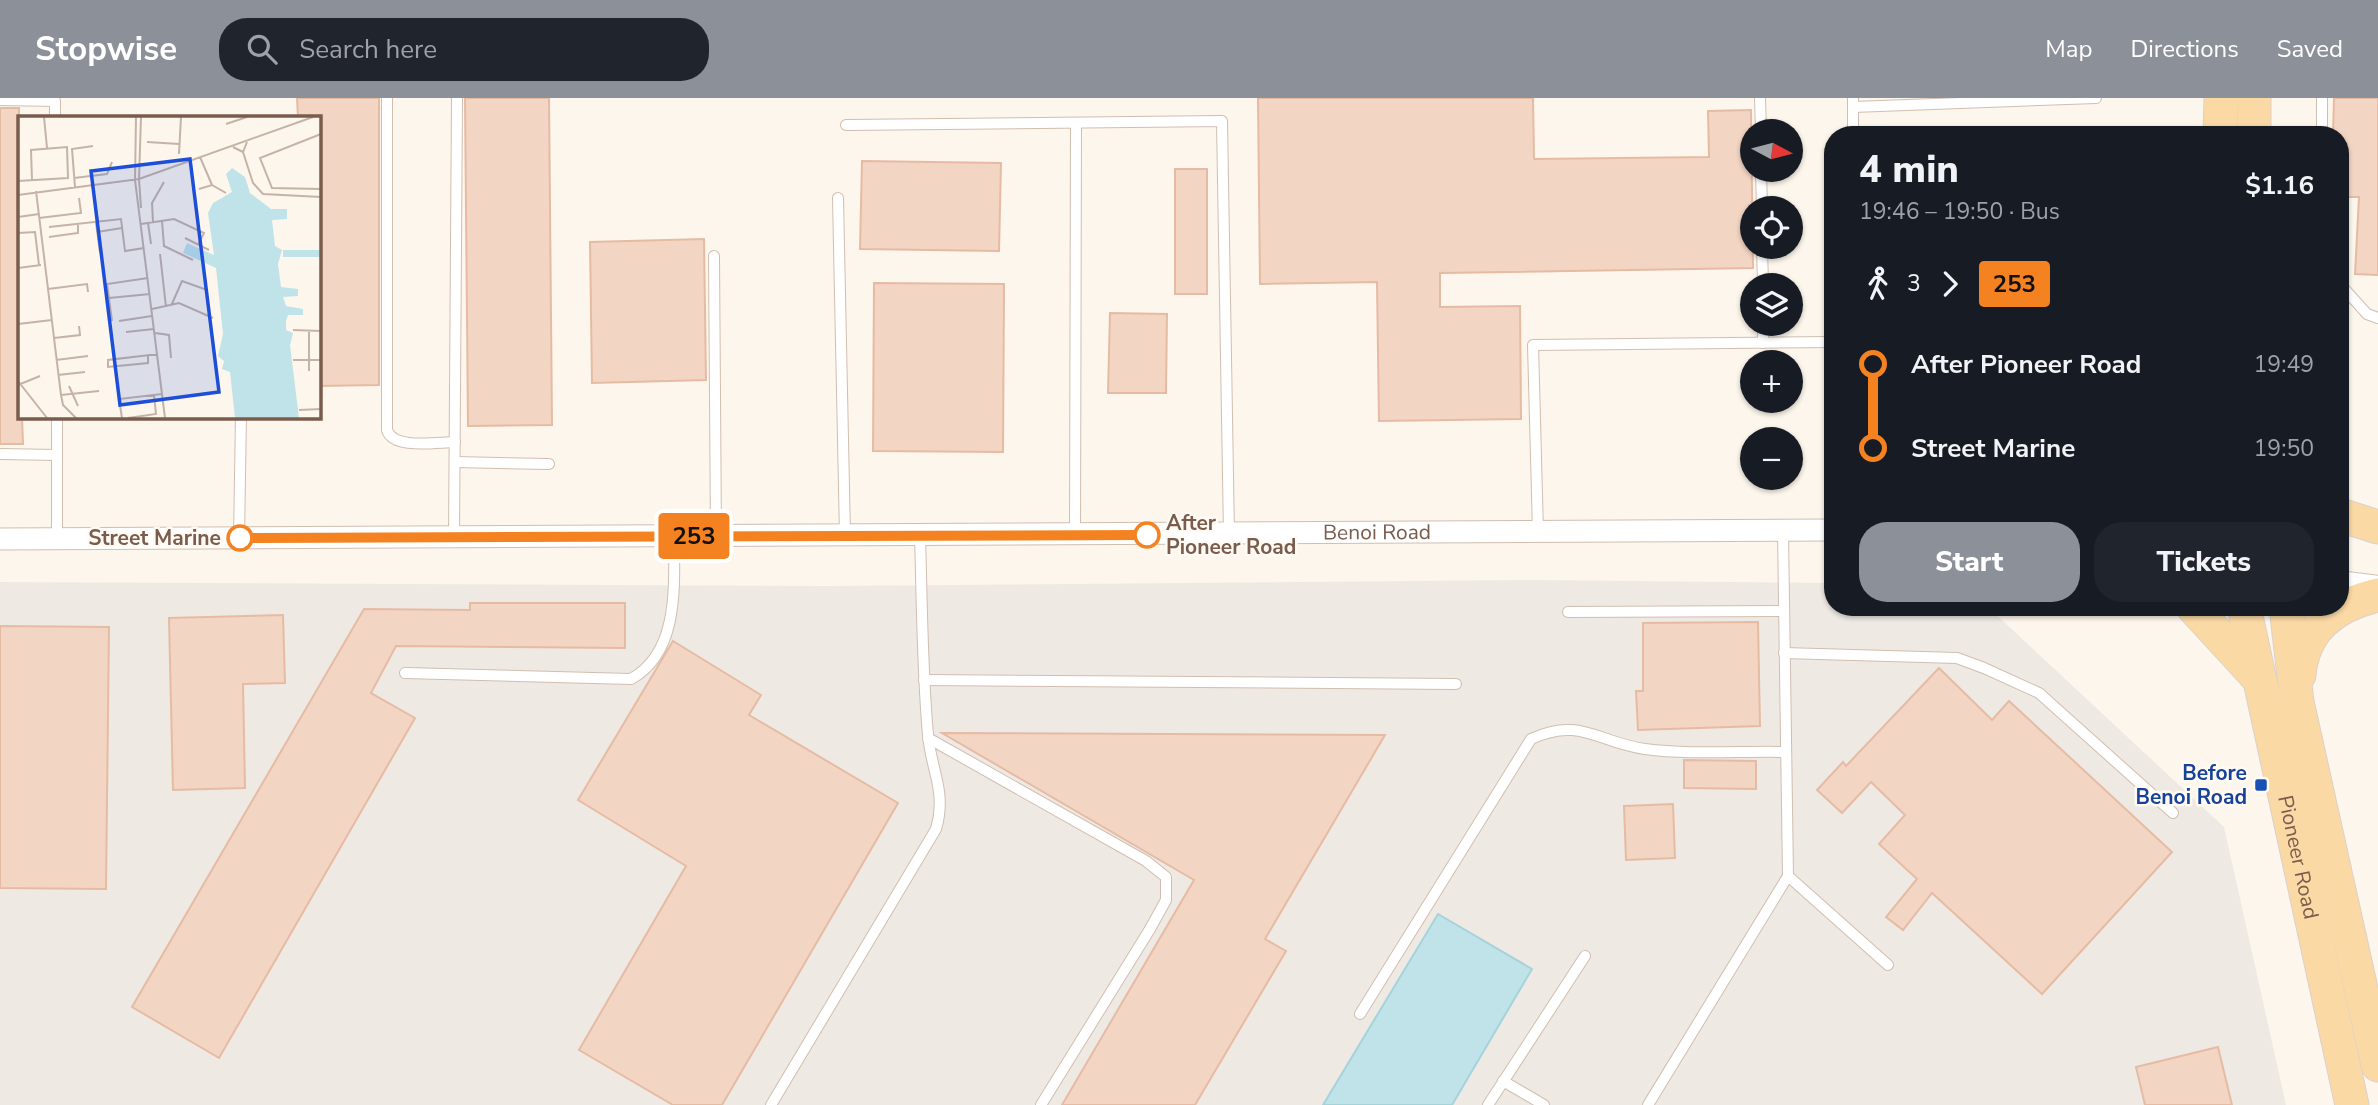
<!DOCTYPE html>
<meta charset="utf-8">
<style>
:root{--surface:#171b24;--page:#20242c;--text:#f1f3f6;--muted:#9ea1a6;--accent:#8c9099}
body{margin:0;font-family:"Nunito Sans",sans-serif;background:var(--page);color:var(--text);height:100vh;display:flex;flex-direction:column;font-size:26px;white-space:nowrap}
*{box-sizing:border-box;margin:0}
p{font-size:23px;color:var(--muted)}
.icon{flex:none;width:38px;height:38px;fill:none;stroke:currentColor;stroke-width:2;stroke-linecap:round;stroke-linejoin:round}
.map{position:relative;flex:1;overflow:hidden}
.side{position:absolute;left:1824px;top:28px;width:525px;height:490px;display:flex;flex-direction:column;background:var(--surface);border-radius:28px;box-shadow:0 2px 5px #0004}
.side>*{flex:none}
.badge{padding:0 14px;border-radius:5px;font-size:24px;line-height:46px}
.needle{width:46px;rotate:97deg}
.tools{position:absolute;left:1740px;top:21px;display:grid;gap:14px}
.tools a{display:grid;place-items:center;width:63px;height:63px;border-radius:50%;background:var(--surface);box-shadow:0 2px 5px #0004;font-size:35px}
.map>.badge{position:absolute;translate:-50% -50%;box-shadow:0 0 0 4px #fff}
.legs{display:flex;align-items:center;gap:10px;height:77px;padding:0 35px;font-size:23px}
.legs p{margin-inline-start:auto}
.overview{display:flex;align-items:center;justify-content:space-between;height:119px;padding:0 35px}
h1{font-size:38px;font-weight:800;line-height:52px}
.action{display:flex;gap:14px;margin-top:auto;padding:14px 35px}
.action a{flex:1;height:80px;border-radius:28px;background:var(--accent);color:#fff;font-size:28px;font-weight:800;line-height:80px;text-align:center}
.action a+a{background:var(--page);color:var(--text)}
ul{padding:0 35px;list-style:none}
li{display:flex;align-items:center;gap:24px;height:84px;font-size:26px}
li i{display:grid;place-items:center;width:10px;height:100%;margin:0 9px;background:currentColor}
li i::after{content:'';width:18px;height:18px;margin:-9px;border:5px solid;border-radius:50%;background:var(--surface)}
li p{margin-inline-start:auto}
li:first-child i{background:linear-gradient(#0000 50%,currentColor 0)}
li:last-child i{background:linear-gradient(currentColor 50%,#0000 0)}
header{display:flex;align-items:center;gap:42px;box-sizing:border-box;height:98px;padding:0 35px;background:var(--accent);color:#fff}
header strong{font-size:33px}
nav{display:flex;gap:38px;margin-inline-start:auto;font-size:24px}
.search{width:490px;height:63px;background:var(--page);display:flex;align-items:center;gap:18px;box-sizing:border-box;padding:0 24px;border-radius:28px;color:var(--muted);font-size:26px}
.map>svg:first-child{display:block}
.industrial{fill:#efe9e4}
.water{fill:#bfe3e8;stroke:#a5d3da;stroke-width:2}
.building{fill:#f3d5c3;stroke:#e6bba3;stroke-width:2}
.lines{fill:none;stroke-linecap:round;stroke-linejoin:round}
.service-casing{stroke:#d1beb0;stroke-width:12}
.minor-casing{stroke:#d1beb0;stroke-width:23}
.secondary-casing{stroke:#d6c0b0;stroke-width:32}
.primary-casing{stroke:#dad1cd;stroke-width:35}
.service{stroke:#fff;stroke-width:10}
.minor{stroke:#fff;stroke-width:21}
.secondary{stroke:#fff;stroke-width:30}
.primary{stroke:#fbd9a5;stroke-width:33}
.line-1-casing{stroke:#fff;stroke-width:16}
.line-1{stroke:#f58220;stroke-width:10}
.stop-1-dot{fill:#fff;stroke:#f58220;stroke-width:3.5}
.transit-dot{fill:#1a4fb4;stroke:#fffaf3;stroke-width:2.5}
.labels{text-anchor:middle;stroke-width:5;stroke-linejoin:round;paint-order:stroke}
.stop-label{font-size:21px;font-weight:bold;fill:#7a5c4d;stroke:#fffaf3;text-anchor:start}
.street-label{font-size:21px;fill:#7a5c4d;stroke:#fffaf3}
.transit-label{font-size:21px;font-weight:bold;fill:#164399;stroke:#fffaf3;text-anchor:end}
.inset-road{fill:none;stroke:#c5b3a7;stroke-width:2}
.view{fill:#1d4ed8;fill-opacity:0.15;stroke:#1d4ed8;stroke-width:3.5}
.inset-edge{fill:none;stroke:#7a5c4d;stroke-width:3.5}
</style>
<header>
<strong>Stopwise</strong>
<div class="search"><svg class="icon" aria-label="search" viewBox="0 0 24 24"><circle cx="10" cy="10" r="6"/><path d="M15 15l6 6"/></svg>Search here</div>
<nav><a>Map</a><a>Directions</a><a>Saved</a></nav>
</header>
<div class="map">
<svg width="2378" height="1007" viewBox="0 0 2378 1007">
<rect width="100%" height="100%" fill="#fdf6ec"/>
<!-- industrial -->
<path class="industrial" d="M1533,482L1832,485V509H1988L2224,729L2286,1007H1452L1532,871L1438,816L1323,1007H0V484L829,488Z"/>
<!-- water -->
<path class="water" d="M1438,816L1532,871L1452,1007H1323Z"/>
<!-- building -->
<g class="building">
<path d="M297,0H379V287L318,288V19H298Z"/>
<path d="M465,0H549L552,327L468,328Z"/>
<path d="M1258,0H1533L1534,61L1709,59L1708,13L1751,12L1753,170L1440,175V209L1520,208L1521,321L1379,323L1377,184L1260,186Z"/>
<path d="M2334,0H2378V177L2355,176L2359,99H2340V37H2333Z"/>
<path d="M0,10H19V318H22L23,346H0Z"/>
<path d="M862,63L1001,65L999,153L860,151Z"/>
<rect x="1175" y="71" width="32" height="125"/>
<path d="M704,141L706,282L592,285L590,144Z"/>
<path d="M874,185L1004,186L1003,354L873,353Z"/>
<path d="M1110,215L1167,216L1166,295H1108Z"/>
<path d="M470,505H625V550L396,548L371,595L415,620L219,960L132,909L364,511L470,512Z"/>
<path d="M283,517L285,585L243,586L245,690L173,692L169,520Z"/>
<path d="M1758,524L1760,628L1638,632L1636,593H1643V525Z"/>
<path d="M0,528L109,529L106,791L0,790Z"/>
<path d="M673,543L761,597L749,617L898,705L722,1007H673L579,952L686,768L578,702Z"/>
<path d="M1939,570L1992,622L2009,603L2172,754L2042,896L1932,795L1903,832L1886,819L1917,781L1879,746L1905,717L1871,684L1842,715L1817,692L1843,664L1846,668Z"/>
<path d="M942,635L1385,637L1265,841L1286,853L1195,1007H1062L1194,782Z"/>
<path d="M1684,662L1756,663V691L1684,690Z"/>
<path d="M1673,706L1675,760L1626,762L1624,708Z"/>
<path d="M2218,949L2232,1007H2145L2136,969Z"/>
</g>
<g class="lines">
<!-- service casing -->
<g class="service-casing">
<g id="service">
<path d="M387,0V332C393,352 437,344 455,344"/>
<path d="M1760,0L1761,33"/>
<path d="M1853,0V37"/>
<path d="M2322,0V37"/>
<path d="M0,2L55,3V19"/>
<path d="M1853,9L2096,0"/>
<path d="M846,27L1222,23L1229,436"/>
<path d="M1761,72L1762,110"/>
<path d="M838,100L845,438"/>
<path d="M1762,149L1763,187"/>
<path d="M714,158L716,438"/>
<path d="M2340,186L2367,216L2378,220"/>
<path d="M1763,226V245"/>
<path d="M57,318V441"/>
<path d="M0,356L57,357"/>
<path d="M455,364L549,366"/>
<path d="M1538,434L1533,247L1832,244"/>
<path d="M1075,437L1076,26"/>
<path d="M454,439L457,0"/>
<path d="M239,440L241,318"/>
<path d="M1568,514L1784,513"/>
<path d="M1784,555L1957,560L1984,570L2039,595L2173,715"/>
<path d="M405,575L631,581C680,554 674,486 674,438"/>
<path d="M924,582L1456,586"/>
<path d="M928,640L1146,763L1166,779V802L1150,831L1041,1007"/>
<path d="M1788,778L1888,867"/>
<path d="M1360,916L1531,641C1580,618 1599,645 1645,651C1690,657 1739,653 1785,654"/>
<path d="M1503,983L1544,1007"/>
<path d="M771,1007L936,731C947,694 931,672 928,637C922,570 922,504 920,437"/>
<path d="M1488,1007L1585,858"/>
<path d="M1648,1007L1788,778L1783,434"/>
</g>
</g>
<!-- minor casing -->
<g class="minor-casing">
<g id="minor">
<path id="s1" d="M0,441L1832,432"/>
</g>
</g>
<!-- secondary casing -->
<g class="secondary-casing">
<path id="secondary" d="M2340,488L2378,493"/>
</g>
<!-- primary casing -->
<g class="primary-casing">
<g id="primary">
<path d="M2220,37L2221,0"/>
<path d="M2254,37V0"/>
<path d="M2340,417L2378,429"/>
<path d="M2193,509L2260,582"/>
<path id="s2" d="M2244,509L2352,1007"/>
<path d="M2286,509L2297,604L2378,967"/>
<path d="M2299,577C2303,530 2335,507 2378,497"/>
</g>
</g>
<!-- service -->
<use href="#service" class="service"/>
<!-- minor -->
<use href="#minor" class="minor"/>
<!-- secondary -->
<use href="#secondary" class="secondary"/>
<!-- primary -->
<use href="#primary" class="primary"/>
</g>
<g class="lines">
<!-- line-1 casing -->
<g class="line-1-casing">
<path id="line-1" d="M240,440L1147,437"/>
</g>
<!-- line-1 -->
<use href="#line-1" class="line-1"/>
</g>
<!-- markers -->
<g class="stop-1-dot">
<circle cx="1147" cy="437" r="12"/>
<circle cx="240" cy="440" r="12"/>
</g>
<rect class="transit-dot" x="2254" y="680" width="14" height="14" rx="3.5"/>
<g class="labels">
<!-- stop labels -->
<g class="stop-label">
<text x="1166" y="432">After<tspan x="1166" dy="24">Pioneer Road</tspan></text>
<text x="221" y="447" text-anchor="end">Street Marine</text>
</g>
<!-- street labels -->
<g class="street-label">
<text dy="7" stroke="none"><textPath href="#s1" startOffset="1377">Benoi Road</textPath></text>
<text dy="7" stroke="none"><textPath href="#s2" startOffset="256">Pioneer Road</textPath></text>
</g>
<!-- transit labels -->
<g class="transit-label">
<text x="2247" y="682">Before<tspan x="2247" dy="24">Benoi Road</tspan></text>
</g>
</g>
<!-- overview -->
<g transform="translate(18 18)">
<rect width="303" height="303" fill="#fdf6ec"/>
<path d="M214,52L227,61L232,77L253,93H269V103L254,104L257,130L264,134L260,148L263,171L280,173V180L265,181L268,190L285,193V199H270L268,205V214L275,217L272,229L281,302H217L212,256L204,253L206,245L200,240L205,218L198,152L165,137L169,127L196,139L190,97L195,87L214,76L208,58ZM265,134H303V141H265Z" fill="#bfe3e8"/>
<path class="inset-road" d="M26,1L29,32M208,8L229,1M303,18L242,42L254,72L303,73M129,26L161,28M215,31L225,36L229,26M225,36L235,67L245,78L303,81M161,38L163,1M182,41L194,69M56,62L89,58L94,46M121,63L123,92M121,63L123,1M117,64L147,302M117,64L118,1M0,65L50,62L49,31L13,34L14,64M57,71L54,33L75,30M181,73L194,69L208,77M18,75L43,279L45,289L58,302M76,78L80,106M0,79L121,63L295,1M0,101L21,98M21,102L63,97L61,82M144,105L146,130L175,144M135,106L134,87L146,66M78,107L82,136M130,107L133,128M123,108L156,103L186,117L180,129M31,111L103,103L107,135L126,132M79,116L104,112M0,117L17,116L21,149M31,121L60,117V108M167,122L191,134M142,138L148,191M0,152L23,149M30,173L69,168L70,176M91,182L132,178M153,190L164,165L189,174M134,193L161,187L195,202M94,205L89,168L130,162M101,205L134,200M0,208L34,204M275,214L303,215M291,215V255M108,216L136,213M137,217L151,219L153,242M36,222L62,219L61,210M130,240V247L90,251V244L132,239H139M38,244L70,240M275,244H303M40,259L67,256M0,265L29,302M0,269L22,260M51,270L60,290M43,279L81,275M281,294L303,293M104,302L101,283L144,278M110,302L138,298L136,279"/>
<path class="view" d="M172,43L201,276L102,289L73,55Z"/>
<rect width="303" height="303" class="inset-edge"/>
</g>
</svg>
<div class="tools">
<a><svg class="needle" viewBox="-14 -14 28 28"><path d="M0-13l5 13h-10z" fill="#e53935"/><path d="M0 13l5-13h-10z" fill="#9ea1a6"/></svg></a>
<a><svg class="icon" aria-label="locate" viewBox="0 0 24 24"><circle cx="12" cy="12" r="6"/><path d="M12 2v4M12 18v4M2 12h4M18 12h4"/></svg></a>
<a><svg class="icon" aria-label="layers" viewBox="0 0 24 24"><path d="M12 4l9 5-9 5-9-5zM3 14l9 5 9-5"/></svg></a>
<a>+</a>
<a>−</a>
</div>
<b class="badge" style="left:694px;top:438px;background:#f58220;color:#111">253</b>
<section class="side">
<div class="overview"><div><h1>4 min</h1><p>19:46 – 19:50 · Bus</p></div><b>$1.16</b></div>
<div class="legs"><svg class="icon" aria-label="walk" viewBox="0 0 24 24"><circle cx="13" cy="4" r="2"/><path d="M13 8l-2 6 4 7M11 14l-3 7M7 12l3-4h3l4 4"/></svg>3<svg class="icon" aria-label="forward" viewBox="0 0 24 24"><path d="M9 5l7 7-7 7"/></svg><b class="badge" style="background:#f58220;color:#111">253</b></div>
<ul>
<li><i style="color:#f58220"></i><b>After Pioneer Road</b><p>19:49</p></li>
<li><i style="color:#f58220"></i><b>Street Marine</b><p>19:50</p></li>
</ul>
<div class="action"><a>Start</a><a>Tickets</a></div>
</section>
</div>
